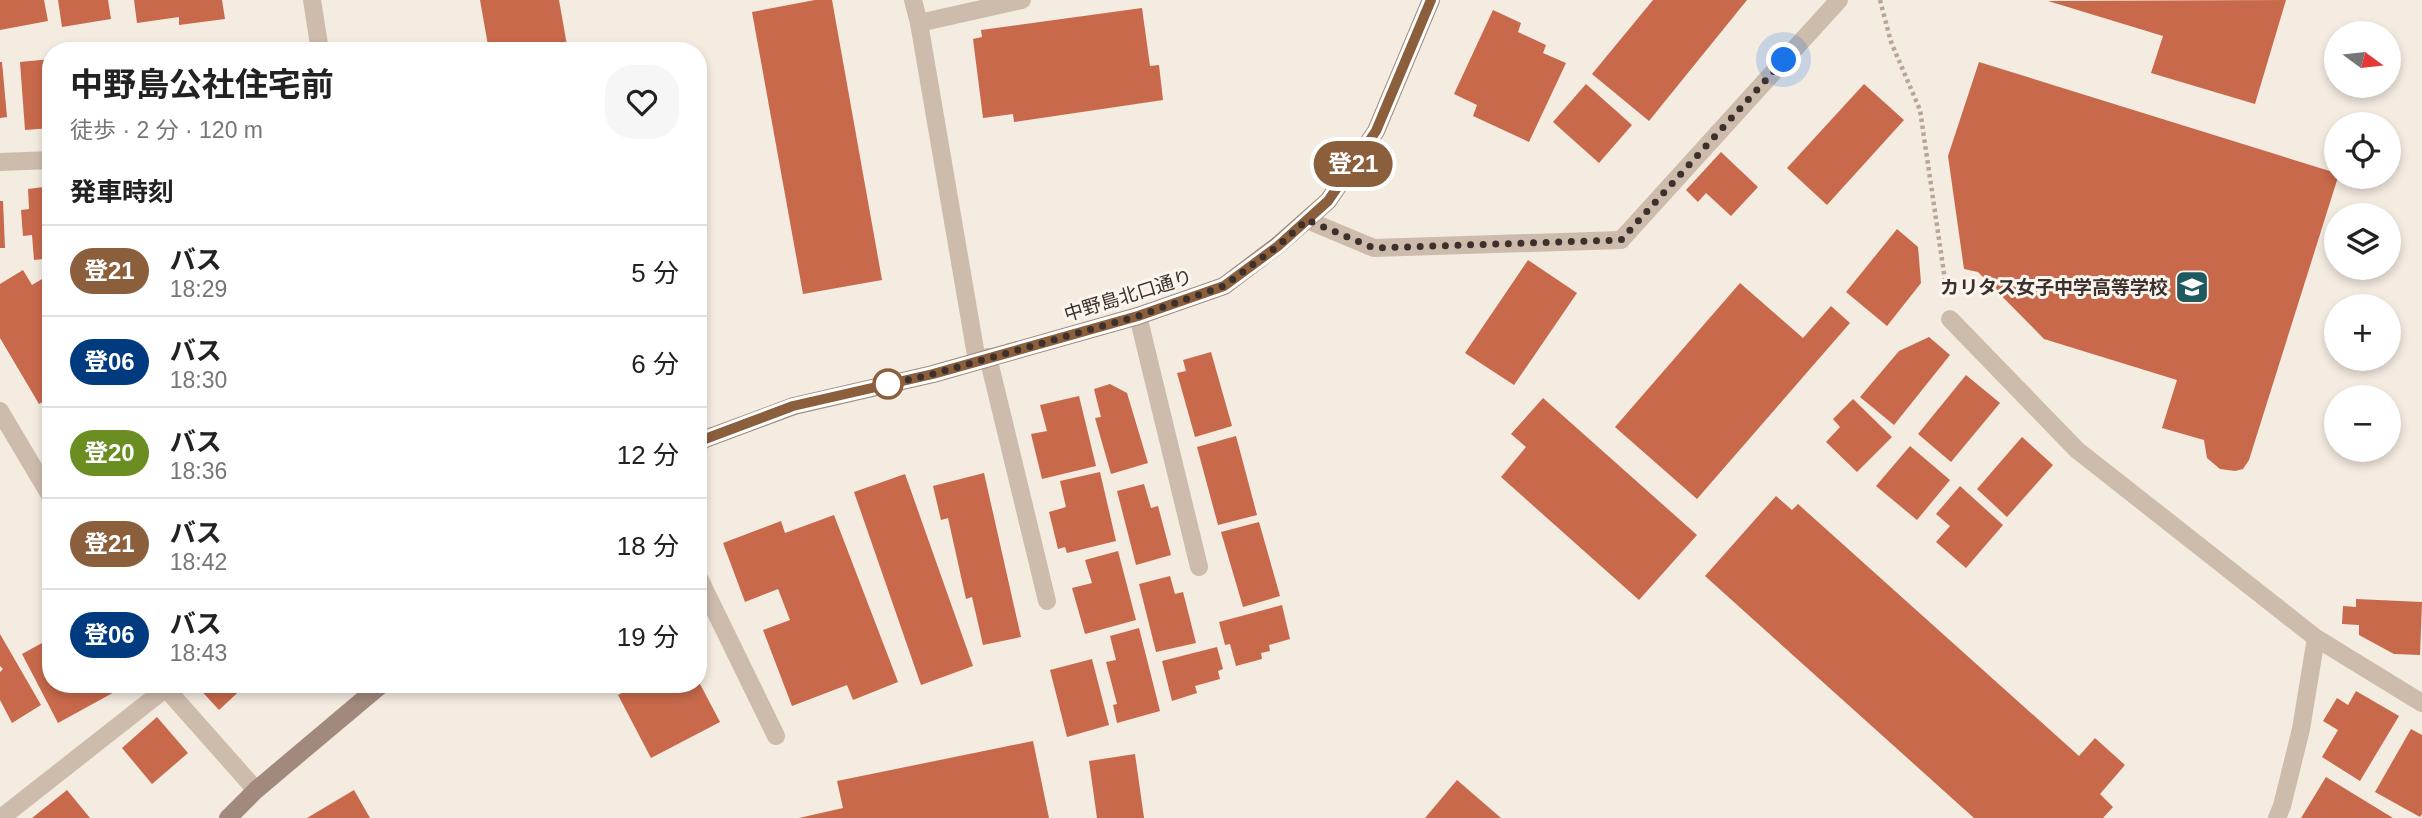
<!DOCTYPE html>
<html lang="ja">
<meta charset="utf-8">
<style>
:root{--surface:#fff;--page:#f6f6f6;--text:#222;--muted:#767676;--line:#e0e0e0}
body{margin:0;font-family:Arial,"Noto Sans JP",sans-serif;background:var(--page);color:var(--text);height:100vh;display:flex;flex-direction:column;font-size:26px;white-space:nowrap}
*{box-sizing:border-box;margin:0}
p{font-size:23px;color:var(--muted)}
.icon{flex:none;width:38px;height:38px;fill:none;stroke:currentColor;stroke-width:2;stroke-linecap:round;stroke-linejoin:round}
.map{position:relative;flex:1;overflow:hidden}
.panel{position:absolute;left:42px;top:42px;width:665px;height:651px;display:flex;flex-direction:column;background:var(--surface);border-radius:28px;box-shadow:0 4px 10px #0003}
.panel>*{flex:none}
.badge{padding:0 14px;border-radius:23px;font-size:24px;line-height:46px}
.needle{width:46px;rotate:105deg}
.controls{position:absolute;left:2324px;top:21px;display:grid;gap:14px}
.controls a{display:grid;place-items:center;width:77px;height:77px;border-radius:50%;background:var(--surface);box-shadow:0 4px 10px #0003;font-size:35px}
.you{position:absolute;width:35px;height:35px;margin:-18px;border:5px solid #fff;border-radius:50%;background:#1a73e8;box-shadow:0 0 0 10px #1a73e833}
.map>.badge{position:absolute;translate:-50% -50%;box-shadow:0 0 0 4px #fff}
h2{padding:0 28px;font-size:26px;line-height:63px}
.round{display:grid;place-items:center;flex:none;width:74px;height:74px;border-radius:28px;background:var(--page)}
.head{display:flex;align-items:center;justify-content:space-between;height:119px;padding:0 28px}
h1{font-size:33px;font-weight:700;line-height:52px}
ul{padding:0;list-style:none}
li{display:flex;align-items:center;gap:21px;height:91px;padding:0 28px;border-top:2px solid var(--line)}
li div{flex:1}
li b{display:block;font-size:26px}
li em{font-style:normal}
li .badge{min-width:77px;font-weight:700;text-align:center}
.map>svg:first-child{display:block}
.building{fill:#c8694b}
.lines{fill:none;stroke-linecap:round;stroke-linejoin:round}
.path{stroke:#b9a596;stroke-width:4.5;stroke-dasharray:3.5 3.5;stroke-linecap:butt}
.lane{stroke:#cdbbac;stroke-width:18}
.street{stroke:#cdbbac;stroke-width:18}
.secondary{stroke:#a18a7d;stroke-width:18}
.line-casing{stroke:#fff;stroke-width:16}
.line{stroke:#8b5e3c;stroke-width:10}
.walk{stroke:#3b302b;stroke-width:7;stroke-dasharray:0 12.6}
.stop-dot{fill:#fff;stroke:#8b5e3c;stroke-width:3.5}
.labels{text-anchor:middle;stroke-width:6;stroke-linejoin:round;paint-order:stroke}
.poi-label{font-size:19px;font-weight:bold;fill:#3b302b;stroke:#fbf5ee;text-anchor:end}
.street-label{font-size:19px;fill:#3b302b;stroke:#fbf5ee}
</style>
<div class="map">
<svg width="2422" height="818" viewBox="0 0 2422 818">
<rect width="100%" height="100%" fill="#f4ebe1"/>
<!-- building -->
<g class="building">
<path d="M0,0H44L48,21L0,30Z"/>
<path d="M58,0H108L111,19L62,27Z"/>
<path d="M134,0H222L225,19L179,25V17L137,23Z"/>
<path d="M480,0H559L568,51H489Z"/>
<path d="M815,0H832L882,280L803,294L752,12Z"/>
<path d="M1653,0H1747L1649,121L1592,74Z"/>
<path d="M2286,0L2255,104L2151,73L2163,36L2048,1Z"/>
<path d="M1142,8L1150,66L1159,65L1163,100L1014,122L1013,114L983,118L973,39L982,37L981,30Z"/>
<path d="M1493,10L1521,23L1518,32L1546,45L1543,53L1566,63L1529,142L1473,116L1477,105L1454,94Z"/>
<path d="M51,59V128L25,130L20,62Z"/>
<path d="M0,62H2L7,117L0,118Z"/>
<path d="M1979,62L2336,173L2338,177L2249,460L2243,469L2235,471L2220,469L2207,458L2204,440L2162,428L2177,380L2044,339L1978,272L1964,269L1948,156Z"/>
<path d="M1586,84L1632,125L1599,163L1553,122Z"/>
<path d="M1864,84L1904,120L1827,205L1787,168Z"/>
<path d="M1721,152L1758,187L1731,216L1706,193L1698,202L1686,190Z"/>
<path d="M51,186V258L34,260L32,235L23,236L21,210L29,209L28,189Z"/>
<path d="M0,201H3L5,248H0Z"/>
<path d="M1897,229L1918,247L1921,283L1887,326L1846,292Z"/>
<path d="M1528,260L1577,293L1514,385L1465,353Z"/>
<path d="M23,270L32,285L42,279L51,293V397L39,404L0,338V284Z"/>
<path d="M1740,283L1803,338L1831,306L1850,323L1697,499L1615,427Z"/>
<path d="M1929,337L1950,355L1894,425L1860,397L1899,351Z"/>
<path d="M1211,352L1232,426L1195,437L1177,373L1186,371L1183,360Z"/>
<path d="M1966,375L2000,403L1951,462L1918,434Z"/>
<path d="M1110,384L1127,393L1148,463L1111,474L1095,418L1101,417L1094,389Z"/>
<path d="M1079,396L1096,466L1042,479L1031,434L1047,431L1040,405Z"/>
<path d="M1543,398L1697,535L1639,600L1501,477L1526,447L1511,434Z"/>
<path d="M1853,399L1892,437L1857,472L1826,442L1840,427L1833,419Z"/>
<path d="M1236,436L1257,515L1218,525L1197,447Z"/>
<path d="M2022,437L2053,465L2007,517L1977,489Z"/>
<path d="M1910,446L1950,480L1917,520L1876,486Z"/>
<path d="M1100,472L1116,541L1067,553L1065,547L1058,549L1049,512L1066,507L1060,481Z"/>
<path d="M984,473L1021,637L983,645L972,597L966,599L948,518L941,520L933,486Z"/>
<path d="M905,474L973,666L921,685L854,492Z"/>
<path d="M1144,484L1151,508L1158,506L1171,555L1136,565L1117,491Z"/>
<path d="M1960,486L2003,525L1966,568L1936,542L1950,526L1936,514Z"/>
<path d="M1776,496L1792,510L1798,504L2079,756L2095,738L2125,765L2100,794L2113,807L2103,818H1974L1705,576Z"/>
<path d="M834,515L898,682L853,700L847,685L792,706L763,630L790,620L778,589L745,602L723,543L781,521L785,533Z"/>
<path d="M1259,522L1280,596L1243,607L1221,532Z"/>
<path d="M1118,551L1136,620L1085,634L1072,588L1092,583L1085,560Z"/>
<path d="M1170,576L1175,594L1183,592L1196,643L1156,652L1139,584Z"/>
<path d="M2356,599L2422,602L2420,655L2394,654L2359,635V625L2342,624L2343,606L2356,607Z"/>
<path d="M1282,605L1290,639L1269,645L1270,651L1261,653L1262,659L1236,666L1230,644L1225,645L1219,622Z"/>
<path d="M1139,628L1160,711L1117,723L1113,705L1117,704L1106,662L1116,660L1110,636Z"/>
<path d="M0,634L41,705L12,723L0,700V672L3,669L0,666Z"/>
<path d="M51,638V684H129L58,723L22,654Z"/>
<path d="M1217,647L1223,669L1218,671L1220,679L1195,686L1197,693L1172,701L1162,661Z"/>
<path d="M1092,659L1109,725L1067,737L1050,670Z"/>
<path d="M195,684H247L219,710Z"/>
<path d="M639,684H700L720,722L651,758L618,695Z"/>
<path d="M2356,691L2399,716L2360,781L2322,757L2338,730L2323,721L2337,698L2348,705Z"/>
<path d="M157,717L188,753L152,784L122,748Z"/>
<path d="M2411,729L2422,735V814L2420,817L2375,792Z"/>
<path d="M1033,741L1049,818H799L843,808L837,781Z"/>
<path d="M1135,754L1144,818H1097L1089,761Z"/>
<path d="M2326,777L2393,818H2301Z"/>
<path d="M1457,780L1501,818H1425Z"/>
<path d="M67,790L90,818H32Z"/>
<path d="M354,790L370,818H307Z"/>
</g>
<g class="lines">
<!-- path -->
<path class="path" d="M1880,0L1891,42L1920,110L1945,280"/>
<!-- lane -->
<g class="lane">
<path d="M919,23L1022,0"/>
<path d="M0,162L51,160"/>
<path d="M1621,240L1839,0"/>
<path d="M1138,316L1199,567"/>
<path d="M988,357L1047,601"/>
<path d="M698,576L776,736"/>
<path d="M1,818L165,689"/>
</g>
<!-- street -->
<g class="street">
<path d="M312,0L320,51"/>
<path d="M913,0L919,23L977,361"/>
<path d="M1307,220L1374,248L1621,240"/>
<path d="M1950,319L2077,450L2316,638L2422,703"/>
<path d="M0,411L51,497"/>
<path d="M162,684L256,790"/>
<path d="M2277,818L2282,806L2301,729L2316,638"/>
</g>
<!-- secondary -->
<g class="secondary">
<path d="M698,444L705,439L794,406L933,374L1138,316L1224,286L1278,245L1328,201L1376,131L1431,0"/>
<path d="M228,818L256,790L382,684"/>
</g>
</g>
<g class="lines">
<!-- line casing -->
<g class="line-casing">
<path id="line" d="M698,444L705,439L793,406L933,374L1138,316L1224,286L1278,246L1328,201L1376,131L1431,0"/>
</g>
<!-- line -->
<use href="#line" class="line"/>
<!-- walk -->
<path class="walk" d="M888,384L886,385L933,374L1138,316L1224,286L1278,246L1307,220L1374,248L1621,240L1784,60"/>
</g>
<!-- icons -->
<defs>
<g id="school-square" transform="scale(1.75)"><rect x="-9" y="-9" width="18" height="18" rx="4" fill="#1f5a5e" stroke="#fbf5ee"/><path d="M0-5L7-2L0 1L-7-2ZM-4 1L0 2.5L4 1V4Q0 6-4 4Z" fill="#fff"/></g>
</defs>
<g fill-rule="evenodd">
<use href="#school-square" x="2192" y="287"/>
</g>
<!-- markers -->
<circle class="stop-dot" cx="888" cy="384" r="14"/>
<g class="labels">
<!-- poi labels -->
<g class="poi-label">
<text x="2168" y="294">カリタス女子中学高等学校</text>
</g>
<!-- street labels -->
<g class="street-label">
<text transform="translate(1128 295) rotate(-17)" y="7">中野島北口通り</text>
</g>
</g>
</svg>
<div class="controls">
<a><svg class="needle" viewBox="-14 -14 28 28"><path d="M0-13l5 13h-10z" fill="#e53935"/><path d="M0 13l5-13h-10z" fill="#767676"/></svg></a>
<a><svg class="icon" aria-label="locate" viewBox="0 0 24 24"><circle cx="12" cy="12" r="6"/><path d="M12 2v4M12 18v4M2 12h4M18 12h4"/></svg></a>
<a><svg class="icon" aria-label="layers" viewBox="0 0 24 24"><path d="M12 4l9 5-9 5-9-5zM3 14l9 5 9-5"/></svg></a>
<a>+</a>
<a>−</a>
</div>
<div class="you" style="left:1784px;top:60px"></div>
<b class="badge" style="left:1353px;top:164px;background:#8b5e3c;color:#fff">登21</b>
<section class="panel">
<div class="head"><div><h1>中野島公社住宅前</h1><p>徒歩 · 2 分 · 120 m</p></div><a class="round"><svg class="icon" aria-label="heart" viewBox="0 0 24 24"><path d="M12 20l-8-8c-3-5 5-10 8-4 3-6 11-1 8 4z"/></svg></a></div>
<h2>発車時刻</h2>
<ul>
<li><span class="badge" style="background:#8b5e3c;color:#fff">登21</span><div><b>バス</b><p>18:29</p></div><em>5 分</em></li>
<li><span class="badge" style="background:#003b80;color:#fff">登06</span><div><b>バス</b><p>18:30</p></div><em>6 分</em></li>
<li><span class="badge" style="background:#6b8e23;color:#fff">登20</span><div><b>バス</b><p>18:36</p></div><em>12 分</em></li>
<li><span class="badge" style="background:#8b5e3c;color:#fff">登21</span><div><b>バス</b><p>18:42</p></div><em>18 分</em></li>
<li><span class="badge" style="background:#003b80;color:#fff">登06</span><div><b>バス</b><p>18:43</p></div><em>19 分</em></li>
</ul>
</section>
</div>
